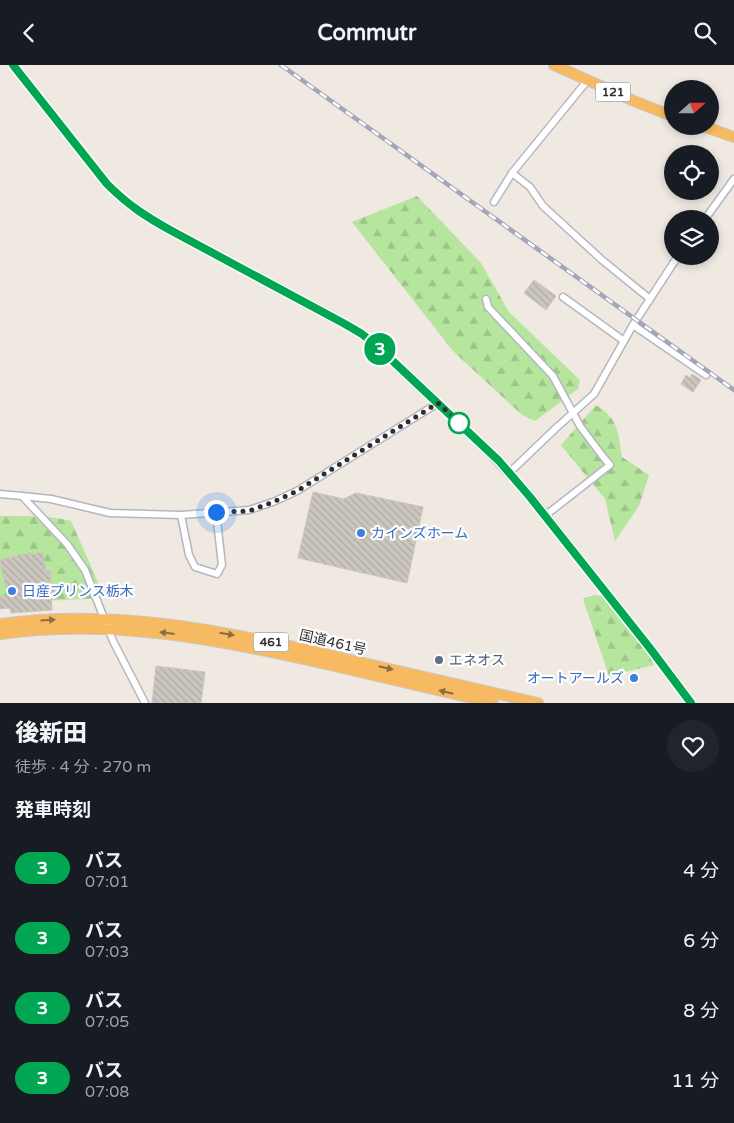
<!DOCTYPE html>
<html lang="ja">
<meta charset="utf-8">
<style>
:root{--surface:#171b24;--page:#20242c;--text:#f1f3f6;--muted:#9ea1a6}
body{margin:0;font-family:"Varela Round","Noto Sans JP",sans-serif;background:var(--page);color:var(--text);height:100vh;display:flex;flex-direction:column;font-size:19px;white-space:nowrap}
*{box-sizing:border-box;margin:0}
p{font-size:16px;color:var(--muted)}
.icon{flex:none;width:28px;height:28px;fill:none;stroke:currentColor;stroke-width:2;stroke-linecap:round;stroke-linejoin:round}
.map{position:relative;height:638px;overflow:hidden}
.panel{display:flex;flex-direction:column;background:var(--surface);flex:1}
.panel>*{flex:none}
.badge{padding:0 10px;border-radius:16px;font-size:18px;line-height:32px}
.needle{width:32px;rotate:69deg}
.buttons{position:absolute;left:664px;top:15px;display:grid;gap:10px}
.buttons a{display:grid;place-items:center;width:55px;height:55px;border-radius:50%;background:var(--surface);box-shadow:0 2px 8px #0003;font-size:25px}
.you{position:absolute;width:25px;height:25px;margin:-12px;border:4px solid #fff;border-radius:50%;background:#1a73e8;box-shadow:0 0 0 8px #1a73e833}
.map>.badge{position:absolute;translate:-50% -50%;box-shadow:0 0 0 2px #fff}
h2{padding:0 15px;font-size:19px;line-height:45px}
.round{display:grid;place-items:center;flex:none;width:52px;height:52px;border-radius:26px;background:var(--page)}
.summary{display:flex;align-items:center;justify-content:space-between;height:85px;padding:0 15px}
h1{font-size:24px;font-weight:800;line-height:38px}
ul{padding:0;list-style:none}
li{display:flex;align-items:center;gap:15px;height:70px;padding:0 15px}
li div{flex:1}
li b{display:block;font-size:19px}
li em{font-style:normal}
li .badge{min-width:55px;font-weight:700;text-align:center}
header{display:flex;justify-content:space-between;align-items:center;height:65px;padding:0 15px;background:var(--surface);font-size:22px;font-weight:800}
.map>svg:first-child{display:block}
.forest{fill:url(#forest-firs)}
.building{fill:url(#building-back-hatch);stroke:#cbc5ba}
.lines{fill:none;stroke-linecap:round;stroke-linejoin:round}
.minor-casing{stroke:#b4b7c1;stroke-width:9}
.tertiary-casing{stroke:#b4b7c1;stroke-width:10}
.trunk-casing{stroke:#c9c9c9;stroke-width:12}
.minor{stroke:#fff;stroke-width:6}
.tertiary{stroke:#fff;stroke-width:8}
.trunk{stroke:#f8ba60;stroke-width:10}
.rail-casing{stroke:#a3a6b8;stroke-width:4.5}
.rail{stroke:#fff;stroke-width:2.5;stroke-dasharray:8;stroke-linecap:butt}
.oneway{fill:#896d44}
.line-casing{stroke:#fff;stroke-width:11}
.line{stroke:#00a651;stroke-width:8}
.walk{stroke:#2e2e2e;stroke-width:5;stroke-dasharray:0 9}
.stop-dot{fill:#fff;stroke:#00a651;stroke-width:2.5}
.shop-dot{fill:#3f7fe0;stroke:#fff;stroke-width:2}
.service-dot{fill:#5c6f8a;stroke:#fff;stroke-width:2}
.labels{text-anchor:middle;stroke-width:4.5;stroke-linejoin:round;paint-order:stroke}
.shield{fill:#fff;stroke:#6d6d6d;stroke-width:1}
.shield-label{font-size:12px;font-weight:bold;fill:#2e2e2e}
.shop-label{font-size:14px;fill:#366cbe;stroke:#fff;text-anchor:start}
.street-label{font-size:14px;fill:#2e2e2e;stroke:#fff}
.service-label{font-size:14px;fill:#4e5e75;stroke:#fff;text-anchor:start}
</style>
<header><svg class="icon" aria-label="back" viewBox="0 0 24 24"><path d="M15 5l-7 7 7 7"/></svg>Commutr<svg class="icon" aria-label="search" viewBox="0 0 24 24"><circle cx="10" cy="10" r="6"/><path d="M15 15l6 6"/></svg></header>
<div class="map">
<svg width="734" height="638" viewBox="0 0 734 638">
<defs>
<pattern id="forest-firs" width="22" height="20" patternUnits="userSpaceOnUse" patternTransform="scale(1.25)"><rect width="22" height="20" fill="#b6e59e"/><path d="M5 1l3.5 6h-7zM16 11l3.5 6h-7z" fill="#9dc588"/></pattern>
<pattern id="building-back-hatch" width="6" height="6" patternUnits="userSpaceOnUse" patternTransform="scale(1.25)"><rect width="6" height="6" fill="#cbc7bf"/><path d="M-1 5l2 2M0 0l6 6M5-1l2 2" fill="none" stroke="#afaba4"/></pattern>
</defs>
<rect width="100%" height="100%" fill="#efe9e1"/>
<!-- forest -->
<g class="forest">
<path d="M417,131L481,198L509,247L580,315L578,324L535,356L522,350L453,286L352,157Z"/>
<path d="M596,340C619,354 618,368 622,392L649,410L639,441L615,476L605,434L561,380Z"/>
<path d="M0,451C24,451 48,450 71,456L105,533L44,536L0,543Z"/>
<path d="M594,530L608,532L628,551L654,600L609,611L583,534Z"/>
</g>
<!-- building -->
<g class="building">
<path d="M534,215L556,231L546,245L524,228Z"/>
<path d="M692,309L701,315L693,327L681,319L686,310L690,313Z"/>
<path d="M313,427L344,434L356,428L423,442L407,518L298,493Z"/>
<path d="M42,487L46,506H50L51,520H54L55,532H51L52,545L11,548L10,543L0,544V532L8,531L0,495L31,488V490Z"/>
<path d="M156,601L205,607L201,638H152Z"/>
</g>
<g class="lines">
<!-- minor casing -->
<g class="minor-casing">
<g id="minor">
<path d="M512,108L530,122L543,141L602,195L650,234"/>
<path d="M494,137L512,108L587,16"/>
<path d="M705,154L734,114"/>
<path d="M563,232L624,276"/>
<path d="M486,234L488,242L553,311L580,361L604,393L610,400L546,450"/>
<path d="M633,260L706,310"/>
<path d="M509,408L555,364L594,329L633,260L678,191"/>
<path d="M0,429L22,431L67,479L85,505L113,576L145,638"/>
<path d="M22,431L51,434L110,448L181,450L249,445L273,437L297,426L438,338"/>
<path d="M181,450L189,490L195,502L217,509L222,500L216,447"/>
</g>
</g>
<!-- tertiary casing -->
<g class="tertiary-casing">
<path id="tertiary" d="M13,0L107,119C128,141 144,150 170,165L345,259L362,269L380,284L483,381L531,432L649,582L691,638"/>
</g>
<!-- trunk casing -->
<g class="trunk-casing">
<g id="trunk">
<path d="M554,0L634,36L672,51"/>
<path d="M703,61L734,72"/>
<path d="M0,559C117,543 228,566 342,593C407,608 472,623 538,638"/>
<path d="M0,569C113,553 220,575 330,600C385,613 439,625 493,638"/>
</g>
</g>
<!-- minor -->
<use href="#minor" class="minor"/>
<!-- tertiary -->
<use href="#tertiary" class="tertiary"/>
<!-- trunk -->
<use href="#trunk" class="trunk"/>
<!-- rail casing -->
<g class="rail-casing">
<path id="rail" d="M281,0L734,325"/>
</g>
<!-- rail -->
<use href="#rail" class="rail"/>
</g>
<!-- one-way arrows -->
<defs><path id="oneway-solid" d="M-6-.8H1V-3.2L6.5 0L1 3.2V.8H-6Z" transform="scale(1.25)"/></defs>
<g class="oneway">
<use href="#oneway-solid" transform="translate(48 555) rotate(-3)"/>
<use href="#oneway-solid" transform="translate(167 568) rotate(-173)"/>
<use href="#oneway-solid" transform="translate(227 569) rotate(9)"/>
<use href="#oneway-solid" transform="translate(386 603) rotate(13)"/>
<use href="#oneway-solid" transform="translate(446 627) rotate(-167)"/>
</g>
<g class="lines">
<!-- line casing -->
<g class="line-casing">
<path id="line" d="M13,0L107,119C128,140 145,151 170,165L345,259L362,269L380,284L499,396L530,432L649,582L691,638"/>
</g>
<!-- line -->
<use href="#line" class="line"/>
<!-- walk -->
<path class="walk" d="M216,447L249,446L273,437L297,426L438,338L465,363L459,358"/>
</g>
<!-- markers -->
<circle class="stop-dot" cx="459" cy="358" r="10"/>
<g class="shop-dot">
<circle cx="361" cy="468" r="5"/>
<circle cx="12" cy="526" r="5"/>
<circle cx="634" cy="613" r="5"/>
</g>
<circle class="service-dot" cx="439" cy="595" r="5"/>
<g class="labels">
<!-- shield labels -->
<g class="shield">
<rect x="595.5" y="17.5" width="35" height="19" rx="4"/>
<rect x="253.5" y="567.5" width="35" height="19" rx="4"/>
</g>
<g class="shield-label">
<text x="613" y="31">121</text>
<text x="271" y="581">461</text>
</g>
<!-- shop labels -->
<g class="shop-label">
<text x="371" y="473">カインズホーム</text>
<text x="22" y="531">日産プリンス栃木</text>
<text x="624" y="618" text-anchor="end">オートアールズ</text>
</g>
<!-- street labels -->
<g class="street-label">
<text transform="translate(333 577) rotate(13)" y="5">国道461号</text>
</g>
<!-- service labels -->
<g class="service-label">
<text x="449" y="600">エネオス</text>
</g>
</g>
</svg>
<div class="buttons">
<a><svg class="needle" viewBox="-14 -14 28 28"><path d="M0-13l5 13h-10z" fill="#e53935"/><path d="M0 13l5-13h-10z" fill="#9ea1a6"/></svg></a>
<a><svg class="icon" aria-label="locate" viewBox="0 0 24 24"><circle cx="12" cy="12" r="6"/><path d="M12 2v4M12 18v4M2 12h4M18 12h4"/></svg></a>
<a><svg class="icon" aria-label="layers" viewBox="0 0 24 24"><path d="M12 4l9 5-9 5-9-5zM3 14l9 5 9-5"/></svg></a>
</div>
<div class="you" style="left:216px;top:447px"></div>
<b class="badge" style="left:380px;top:284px;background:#00a651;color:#fff">3</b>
</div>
<section class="panel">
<div class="summary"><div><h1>後新田</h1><p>徒歩 · 4 分 · 270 m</p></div><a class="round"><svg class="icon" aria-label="heart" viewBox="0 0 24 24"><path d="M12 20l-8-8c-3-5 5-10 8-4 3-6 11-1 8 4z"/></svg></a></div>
<h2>発車時刻</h2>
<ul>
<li><span class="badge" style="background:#00a651;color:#fff">3</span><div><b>バス</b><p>07:01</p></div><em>4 分</em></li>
<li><span class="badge" style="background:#00a651;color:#fff">3</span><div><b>バス</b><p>07:03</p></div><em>6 分</em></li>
<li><span class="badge" style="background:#00a651;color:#fff">3</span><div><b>バス</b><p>07:05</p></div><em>8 分</em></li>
<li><span class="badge" style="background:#00a651;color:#fff">3</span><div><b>バス</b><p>07:08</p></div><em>11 分</em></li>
</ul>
</section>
